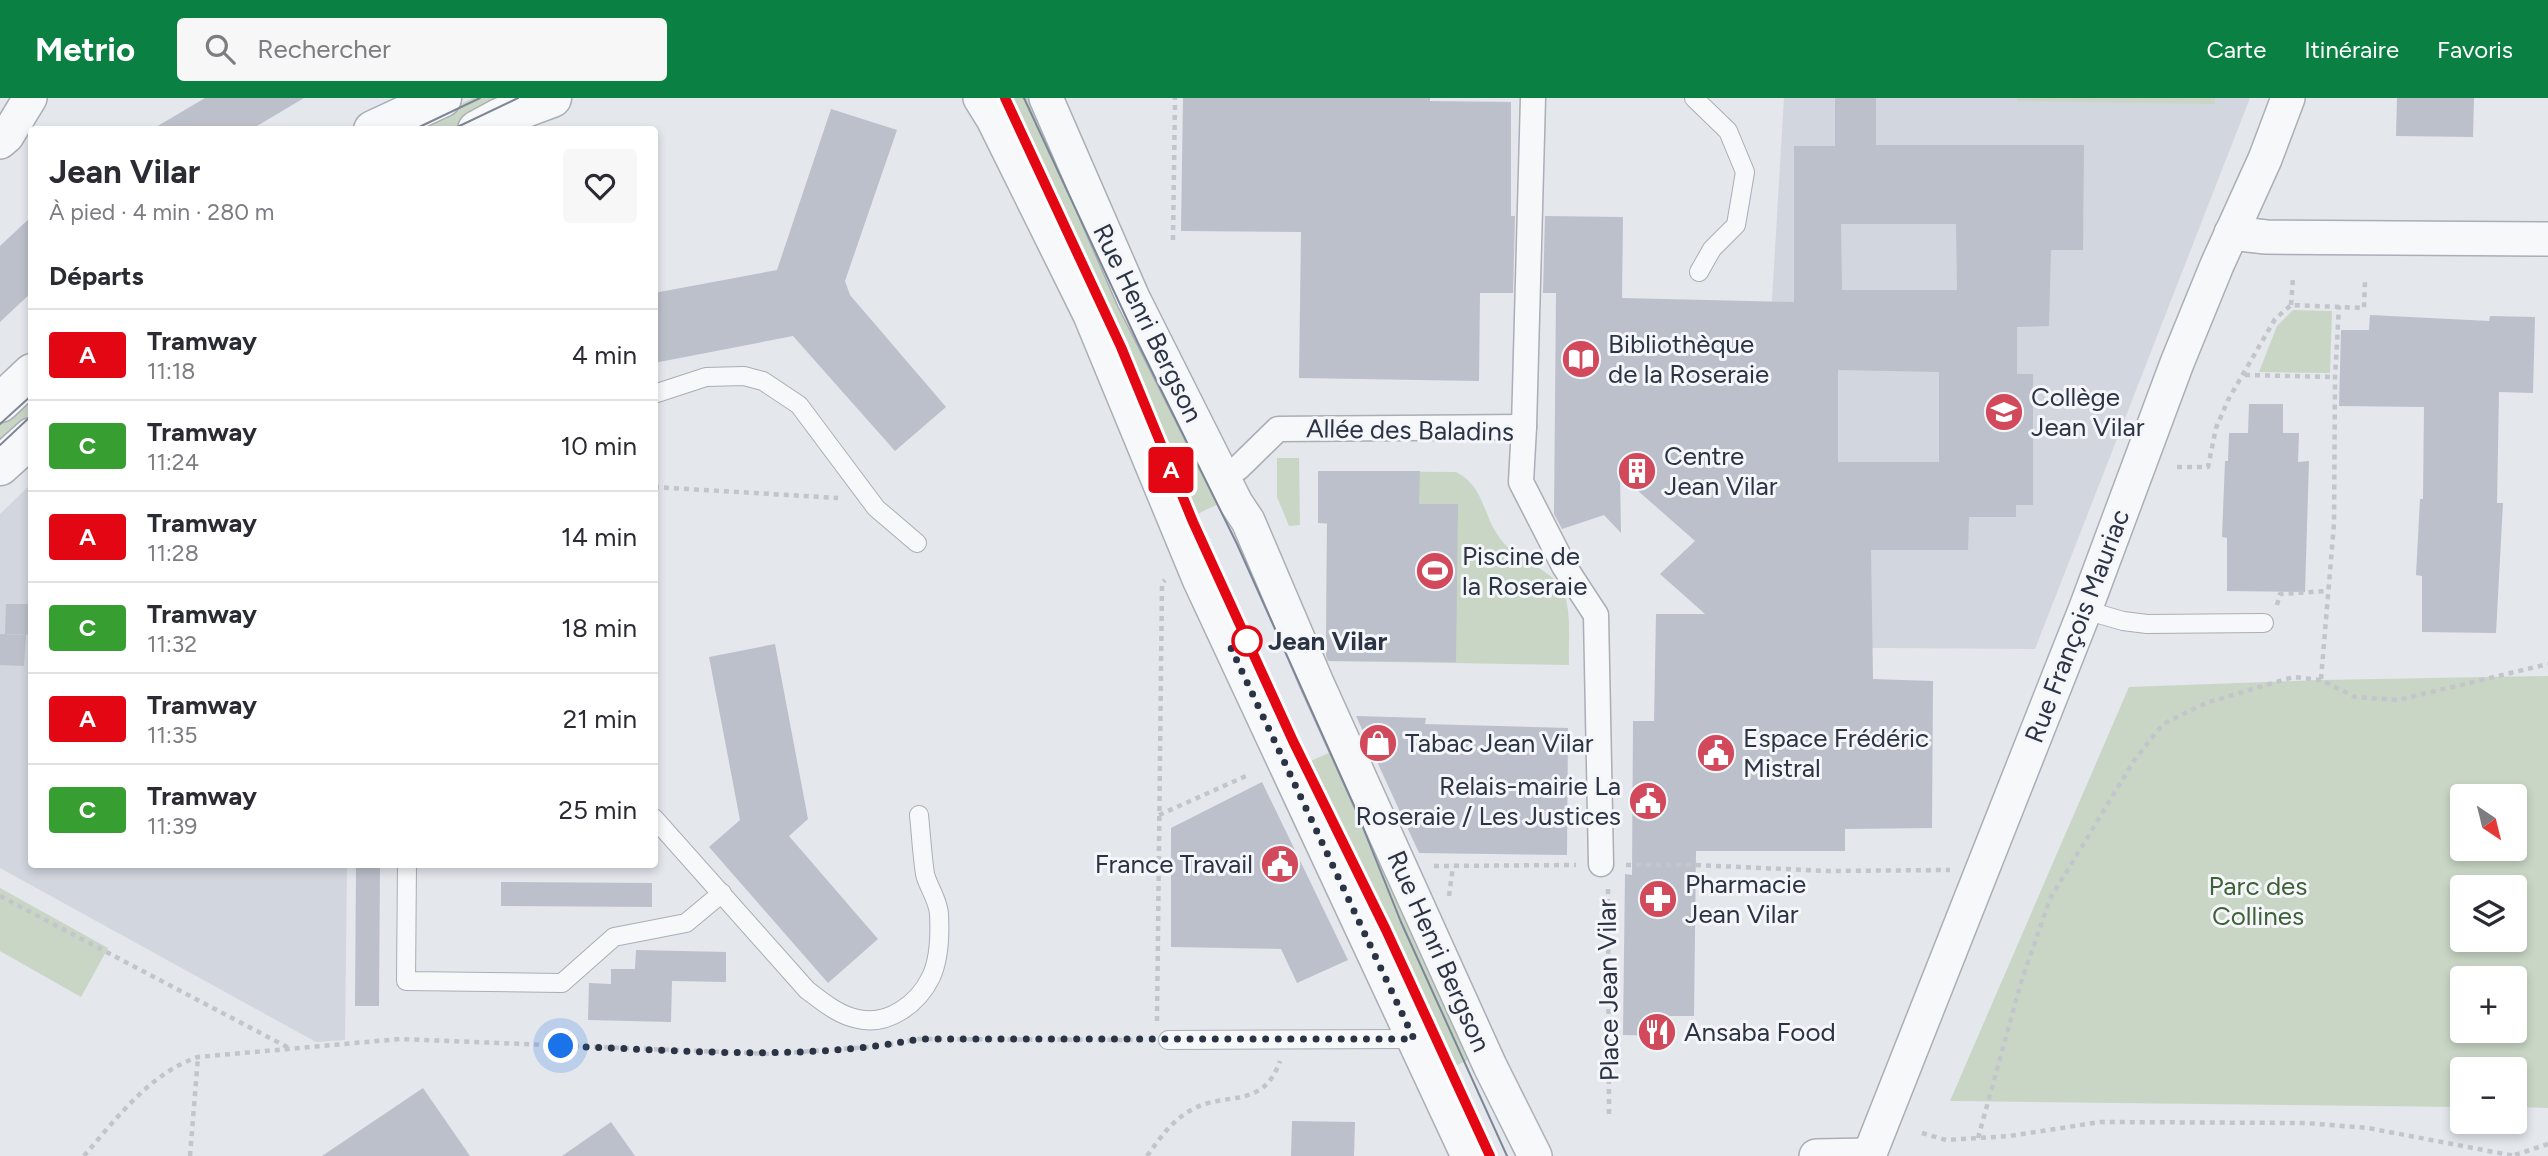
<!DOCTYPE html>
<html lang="fr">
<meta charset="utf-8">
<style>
:root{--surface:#fff;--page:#f7f7f7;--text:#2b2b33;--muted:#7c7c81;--line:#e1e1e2;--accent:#0b8043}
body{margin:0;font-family:Figtree,sans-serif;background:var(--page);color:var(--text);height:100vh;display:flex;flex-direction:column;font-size:26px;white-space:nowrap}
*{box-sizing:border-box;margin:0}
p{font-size:23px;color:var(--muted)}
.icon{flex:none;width:38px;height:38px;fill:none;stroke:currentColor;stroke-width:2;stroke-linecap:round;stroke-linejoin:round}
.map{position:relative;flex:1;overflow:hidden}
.side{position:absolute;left:28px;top:28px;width:630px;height:742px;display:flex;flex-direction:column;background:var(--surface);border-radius:7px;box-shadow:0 4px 10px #0003}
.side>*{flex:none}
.badge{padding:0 14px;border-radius:5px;font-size:24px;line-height:46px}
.needle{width:46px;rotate:145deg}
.controls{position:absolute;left:2450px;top:686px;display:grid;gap:14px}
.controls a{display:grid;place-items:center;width:77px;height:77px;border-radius:7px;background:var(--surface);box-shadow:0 4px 10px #0003;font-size:35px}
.you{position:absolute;width:35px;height:35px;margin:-18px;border:5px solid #fff;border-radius:50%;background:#1a73e8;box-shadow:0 0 0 10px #1a73e833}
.map>.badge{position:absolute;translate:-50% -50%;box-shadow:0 0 0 4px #fff}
h2{padding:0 21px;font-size:26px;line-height:63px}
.round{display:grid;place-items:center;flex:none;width:74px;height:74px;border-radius:7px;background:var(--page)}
.summary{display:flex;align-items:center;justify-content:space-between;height:119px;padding:0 21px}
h1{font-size:33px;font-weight:700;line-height:52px}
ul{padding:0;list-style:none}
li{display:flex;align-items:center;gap:21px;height:91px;padding:0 21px;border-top:2px solid var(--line)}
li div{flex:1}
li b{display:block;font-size:26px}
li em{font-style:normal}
li .badge{min-width:77px;font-weight:700;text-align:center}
header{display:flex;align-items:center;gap:42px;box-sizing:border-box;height:98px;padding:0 35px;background:var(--accent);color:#fff}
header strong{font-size:33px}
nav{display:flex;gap:38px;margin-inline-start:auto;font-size:24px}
.search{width:490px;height:63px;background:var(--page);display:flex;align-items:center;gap:18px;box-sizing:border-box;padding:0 24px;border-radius:7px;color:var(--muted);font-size:26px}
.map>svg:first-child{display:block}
.built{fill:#d2d6de}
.green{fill:#c9d6c5;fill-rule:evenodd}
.building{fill:#bbc0ca;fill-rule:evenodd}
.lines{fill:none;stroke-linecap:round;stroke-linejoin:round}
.service-casing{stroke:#a9aeb7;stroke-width:20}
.pedestrian-casing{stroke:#a9aeb7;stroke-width:27}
.minor-casing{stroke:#a9aeb7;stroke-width:36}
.tertiary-casing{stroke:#a9aeb7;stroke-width:41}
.path{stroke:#c2c5cb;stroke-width:4.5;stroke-dasharray:5 5;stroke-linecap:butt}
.service{stroke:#f7f8fa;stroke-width:18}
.pedestrian{stroke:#f7f8fa;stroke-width:24}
.minor{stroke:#f7f8fa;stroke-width:33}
.tertiary{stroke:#f7f8fa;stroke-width:38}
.tram{stroke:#7d8696;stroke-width:2}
.line-casing{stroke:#fff;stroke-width:16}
.line{stroke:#e30613;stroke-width:10}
.walk{stroke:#2b3445;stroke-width:7;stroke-dasharray:0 12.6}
.stop-dot{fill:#fff;stroke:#e30613;stroke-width:3.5}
.labels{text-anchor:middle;stroke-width:6;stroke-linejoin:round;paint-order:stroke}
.street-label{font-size:26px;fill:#2b3445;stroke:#f4f6f9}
.poi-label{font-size:26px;fill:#2b3445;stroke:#f4f6f9;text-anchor:start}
.stop-label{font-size:26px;font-weight:bold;fill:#2b3445;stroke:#f4f6f9;text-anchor:start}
.park-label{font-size:26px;fill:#3f6138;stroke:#f4f6f9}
</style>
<header>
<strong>Metrio</strong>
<div class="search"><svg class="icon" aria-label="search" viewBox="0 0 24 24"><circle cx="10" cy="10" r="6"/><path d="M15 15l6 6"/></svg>Rechercher</div>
<nav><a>Carte</a><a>Itinéraire</a><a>Favoris</a></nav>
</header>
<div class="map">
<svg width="2548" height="1058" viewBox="0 0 2548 1058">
<rect width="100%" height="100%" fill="#e4e7ec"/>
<!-- built -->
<g class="built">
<path d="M1784,0H2250L2035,551L1743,549L1760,404Z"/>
<path d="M31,386L32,766L347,767L345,942L316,944L0,770V416Z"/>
</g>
<!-- green -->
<g class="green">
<path d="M473,0H525L458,31L409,32Z"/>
<path d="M996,0H1032L1225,403L1184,422Z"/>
<path d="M2017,0H2215V6L2017,3Z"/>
<path d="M2293,212L2332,213L2330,275L2259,274L2277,228Z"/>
<path d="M31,292V322L0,350V321Z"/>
<path d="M1277,360H1299L1300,427L1289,428L1277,399Z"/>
<path d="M1318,373L1456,374C1486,389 1482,420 1503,444C1520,465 1554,470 1564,496C1572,516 1568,545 1569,567L1326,563L1327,426L1318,425Z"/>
<path d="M2548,578V1010L2515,1009V971H2462V1009L1950,1003L2129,589L2321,582ZM2462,698H2515V751H2462ZM2462,789H2515V842H2462ZM2462,880H2515V933H2462Z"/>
<path d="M1338,651L1476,958L1439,976L1297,669Z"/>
<path d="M0,790L108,850L81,899L0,853Z"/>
</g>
<!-- building -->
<g class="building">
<path d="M205,0H304L250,32H151Z"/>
<path d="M1183,0H1430V3L1511,4V118H1515L1513,195H1480L1479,283L1299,280L1301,134L1181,133Z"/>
<path d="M1835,0H1876V47H2084L2083,152H2051L2049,228L2017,229V276H2033V407H2016V419H1969L1968,452H1871L1873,581L1933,583L1932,730L1845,731V753H1696L1694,918H1670V938L1623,937L1625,776L1632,777L1633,623H1654L1656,516H1705L1660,476L1695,443L1620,377L1621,435L1604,417L1562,431L1554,416L1556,195H1543L1545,118L1623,119L1622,200L1794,204V48H1835ZM1841,126H1956L1957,192H1842ZM1838,272L1939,274V364H1838Z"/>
<path d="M2397,0H2474L2473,39L2396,38Z"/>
<path d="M831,11L897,32L845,183L850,197L946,309L895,353L793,238L654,265V195L777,172Z"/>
<path d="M32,118V194L0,224V148Z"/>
<path d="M2370,217L2489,223L2490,218L2535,219L2533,295L2499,294L2497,405H2503L2496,535L2422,534V478L2416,477L2420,401H2423L2424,309L2339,308L2341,232H2369Z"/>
<path d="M2249,306H2283V335H2299L2298,364L2309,363L2305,494L2227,493V440L2222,439L2225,363H2228L2229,335H2248Z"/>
<path d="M1318,373H1420L1419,406H1458L1456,564L1329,563L1326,557L1327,425H1318Z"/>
<path d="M6,506H32V537L5,536Z"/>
<path d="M0,536L26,537L24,568L0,567Z"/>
<path d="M775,546L808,721L789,738L878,841L828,885L709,749L740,722L709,559Z"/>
<path d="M1356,618L1426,620L1425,626L1568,630L1567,757L1419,755Z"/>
<path d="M1262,684L1348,862L1297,885L1281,851L1171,849V730Z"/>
<path d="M356,766H380L379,908H355Z"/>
<path d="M501,784L652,785V809L501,808Z"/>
<path d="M636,852L726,854V884L672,883L671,924L588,922L589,885L611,886V871H635Z"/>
<path d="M423,990L470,1058H322Z"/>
<path d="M1292,1023L1355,1024L1354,1058H1291Z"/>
<path d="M611,1024L635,1058H562Z"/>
</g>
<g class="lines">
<!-- service casing -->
<g class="service-casing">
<g id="service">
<path d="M1694,0L1728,33L1745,74L1736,127L1712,151L1699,174"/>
<path d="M654,296L706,279L744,278L763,283L799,307L876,410L917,445"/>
<path d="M2085,512L2123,523L2147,526L2264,525"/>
<path d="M654,720L807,892C823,904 838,917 858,921C888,928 918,906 931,879C939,862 940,835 939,816C938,801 928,789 925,776C922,756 921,736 919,717"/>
<path d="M407,766L406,883L562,885L614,839L686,825L722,795"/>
<path d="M1168,942L1414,941"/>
</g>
</g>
<!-- pedestrian casing -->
<g class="pedestrian-casing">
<g id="pedestrian">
<path d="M1524,329L1533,0"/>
<path d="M1238,370L1278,331L1524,329L1521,384L1564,468L1596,517L1601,766"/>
</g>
</g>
<!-- minor casing -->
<g class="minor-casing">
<g id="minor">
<path d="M980,0L993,21L1090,217L1199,481L1468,1058"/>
<path d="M1046,0L1133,200L1236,405L1248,423L1317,585L1490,968L1535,1058"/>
<path d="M0,44L7,38L30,0"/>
<path d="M2231,135L2266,139L2548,141"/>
<path d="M1816,1058L1868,1057"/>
<path d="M1869,1058L2085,512L2177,265L2217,167L2265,61L2288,0"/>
</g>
</g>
<!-- tertiary casing -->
<g class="tertiary-casing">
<g id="tertiary">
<path d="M373,32L442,0"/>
<path d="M477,32L501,19L552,0"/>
<path d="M0,305L32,275"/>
<path d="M0,368L32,339"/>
</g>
</g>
<!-- path -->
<g class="path">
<path d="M1173,142L1175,0"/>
<path d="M2291,207L2293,180"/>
<path d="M2245,277L2335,279"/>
<path d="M2177,369H2208L2216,330L2228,302L2275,221L2291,207L2364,210L2365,183"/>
<path d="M654,389L838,400"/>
<path d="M2277,507L2280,496L2327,493"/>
<path d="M2321,581L2334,426L2335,279L2339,208"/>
<path d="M1159,717L1246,678"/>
<path d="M1626,767H1695L1829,773L1950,772"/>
<path d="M1434,768L1576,767"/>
<path d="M1608,791L1609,1018"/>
<path d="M0,798L289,950"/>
<path d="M1449,798L1453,768"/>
<path d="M1157,923L1162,485L1165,482"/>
<path d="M888,947L919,941L1145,942"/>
<path d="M1922,1035L1946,1042L2010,1038L2100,1024L2305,1025L2368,1030L2515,1058"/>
<path d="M1978,1040L2022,881L2050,801L2135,661L2163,626L2206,605L2293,579L2321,582L2355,599L2398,602L2548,566"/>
<path d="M2515,1057L2548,1046"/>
<path d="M84,1058C116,1021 150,975 198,959L400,941L772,956L869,949"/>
<path d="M190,1058L198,959"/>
<path d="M1147,1058C1161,1039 1172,1022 1193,1011C1226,993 1263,1012 1280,963"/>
</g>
<!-- service -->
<use href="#service" class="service"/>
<!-- pedestrian -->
<use href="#pedestrian" class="pedestrian"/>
<!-- minor -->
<use href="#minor" class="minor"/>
<!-- tertiary -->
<use href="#tertiary" class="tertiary"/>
<!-- tram -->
<g class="tram">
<path d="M1005,0L1121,249L1169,368L1247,543L1324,710L1386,832L1490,1058"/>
<path d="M1024,0L1138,245L1237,446L1356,712L1401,824L1507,1058"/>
<path d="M413,32L480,0"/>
<path d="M451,32L518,0"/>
<path d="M0,326L32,297"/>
<path d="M0,347L32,317"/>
</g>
</g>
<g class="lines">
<!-- line casing -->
<g class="line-casing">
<path id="line" d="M1005,0L1121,249L1193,424L1293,643L1386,832L1490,1058"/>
</g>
<!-- line -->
<use href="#line" class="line"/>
<!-- walk -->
<path class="walk" d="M561,948C680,952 801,964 919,941H1414L1231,550L1247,543"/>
</g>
<!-- icons -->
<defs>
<g id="library-disc" transform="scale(2.0125)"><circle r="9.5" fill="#d1495b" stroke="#f4f6f9"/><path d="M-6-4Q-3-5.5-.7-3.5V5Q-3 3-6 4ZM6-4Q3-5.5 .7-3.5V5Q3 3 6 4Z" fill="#fff"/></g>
<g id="school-disc" transform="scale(2.0125)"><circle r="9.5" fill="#d1495b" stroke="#f4f6f9"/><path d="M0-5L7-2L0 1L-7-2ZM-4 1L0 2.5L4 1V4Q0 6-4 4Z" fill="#fff"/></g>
<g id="building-disc" transform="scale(2.0125)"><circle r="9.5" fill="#d1495b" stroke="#f4f6f9"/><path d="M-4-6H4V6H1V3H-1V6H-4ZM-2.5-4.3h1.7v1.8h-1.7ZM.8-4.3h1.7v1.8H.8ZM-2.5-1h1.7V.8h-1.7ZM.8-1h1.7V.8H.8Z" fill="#fff"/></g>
<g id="stadium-disc" transform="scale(2.0125)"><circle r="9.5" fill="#d1495b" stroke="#f4f6f9"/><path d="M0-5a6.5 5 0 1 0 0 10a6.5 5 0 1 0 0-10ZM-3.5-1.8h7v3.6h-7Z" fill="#fff"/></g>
<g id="shop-disc" transform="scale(2.0125)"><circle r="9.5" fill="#d1495b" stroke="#f4f6f9"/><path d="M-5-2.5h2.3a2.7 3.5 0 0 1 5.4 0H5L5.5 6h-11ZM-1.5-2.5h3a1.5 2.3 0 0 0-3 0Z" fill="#fff"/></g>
<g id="civic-disc" transform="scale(2.0125)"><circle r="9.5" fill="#d1495b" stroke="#f4f6f9"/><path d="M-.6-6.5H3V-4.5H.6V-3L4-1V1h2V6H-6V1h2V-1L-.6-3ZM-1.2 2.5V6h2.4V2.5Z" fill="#fff"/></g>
<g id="pharmacy-disc" transform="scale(2.0125)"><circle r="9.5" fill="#d1495b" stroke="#f4f6f9"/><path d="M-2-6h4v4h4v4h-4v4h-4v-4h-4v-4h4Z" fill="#fff"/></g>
<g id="restaurant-disc" transform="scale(2.0125)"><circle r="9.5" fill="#d1495b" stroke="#f4f6f9"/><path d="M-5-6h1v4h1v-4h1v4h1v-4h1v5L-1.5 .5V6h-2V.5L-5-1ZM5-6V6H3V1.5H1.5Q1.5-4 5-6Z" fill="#fff"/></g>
</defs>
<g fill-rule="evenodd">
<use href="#library-disc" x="1581" y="261"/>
<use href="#school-disc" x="2004" y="314"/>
<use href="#building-disc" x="1637" y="373"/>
<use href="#stadium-disc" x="1435" y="473"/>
<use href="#shop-disc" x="1378" y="645"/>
<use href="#civic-disc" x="1716" y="655"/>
<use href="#civic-disc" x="1648" y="703"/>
<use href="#civic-disc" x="1280" y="766"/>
<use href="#pharmacy-disc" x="1658" y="801"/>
<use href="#restaurant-disc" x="1657" y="934"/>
</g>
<!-- markers -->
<circle class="stop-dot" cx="1247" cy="543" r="14"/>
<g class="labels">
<!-- street labels -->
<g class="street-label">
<text transform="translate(1148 225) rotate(64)" y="9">Rue Henri Bergson</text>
<text transform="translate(1410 332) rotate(1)" y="9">Allée des Baladins</text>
<text transform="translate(2077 528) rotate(-69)" y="9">Rue François Mauriac</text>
<text transform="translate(1439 853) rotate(66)" y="9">Rue Henri Bergson</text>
<text transform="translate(1608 892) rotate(-91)" y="9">Place Jean Vilar</text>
</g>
<!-- poi labels -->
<g class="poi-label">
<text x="1608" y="255">Bibliothèque<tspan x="1608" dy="30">de la Roseraie</tspan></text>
<text x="2031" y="308">Collège<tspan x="2031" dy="30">Jean Vilar</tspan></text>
<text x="1664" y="367">Centre<tspan x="1664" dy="30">Jean Vilar</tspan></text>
<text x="1462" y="467">Piscine de<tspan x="1462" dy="30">la Roseraie</tspan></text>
<text x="1743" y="649">Espace Frédéric<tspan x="1743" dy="30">Mistral</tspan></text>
<text x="1405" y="654">Tabac Jean Vilar</text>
<text x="1621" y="697" text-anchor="end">Relais-mairie La<tspan x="1621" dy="30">Roseraie / Les Justices</tspan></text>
<text x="1253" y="775" text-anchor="end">France Travail</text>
<text x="1685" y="795">Pharmacie<tspan x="1685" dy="30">Jean Vilar</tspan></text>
<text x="1684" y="943">Ansaba Food</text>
</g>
<!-- stop labels -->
<g class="stop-label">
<text x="1268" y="552">Jean Vilar</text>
</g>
<!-- park labels -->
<g class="park-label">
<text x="2258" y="797">Parc des<tspan x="2258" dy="30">Collines</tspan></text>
</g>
</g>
</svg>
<div class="controls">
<a><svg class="needle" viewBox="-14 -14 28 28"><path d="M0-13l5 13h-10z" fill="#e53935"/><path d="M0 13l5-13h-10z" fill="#7c7c81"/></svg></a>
<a><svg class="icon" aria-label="layers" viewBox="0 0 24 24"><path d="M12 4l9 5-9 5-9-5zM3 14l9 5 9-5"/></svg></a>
<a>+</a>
<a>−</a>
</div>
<div class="you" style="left:561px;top:948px"></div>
<b class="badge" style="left:1171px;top:372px;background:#e30613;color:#fff">A</b>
<section class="side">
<div class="summary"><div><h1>Jean Vilar</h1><p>À pied · 4 min · 280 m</p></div><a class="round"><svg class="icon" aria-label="heart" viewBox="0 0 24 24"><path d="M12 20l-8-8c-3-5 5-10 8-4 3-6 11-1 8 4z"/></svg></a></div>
<h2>Départs</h2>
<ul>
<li><span class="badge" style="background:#e30613;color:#fff">A</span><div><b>Tramway</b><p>11:18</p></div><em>4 min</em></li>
<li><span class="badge" style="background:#379e32;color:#fff">C</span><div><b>Tramway</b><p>11:24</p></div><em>10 min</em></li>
<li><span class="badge" style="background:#e30613;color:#fff">A</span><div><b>Tramway</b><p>11:28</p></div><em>14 min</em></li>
<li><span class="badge" style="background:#379e32;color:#fff">C</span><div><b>Tramway</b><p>11:32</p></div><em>18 min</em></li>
<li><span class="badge" style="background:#e30613;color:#fff">A</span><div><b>Tramway</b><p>11:35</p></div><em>21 min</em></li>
<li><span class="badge" style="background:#379e32;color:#fff">C</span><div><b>Tramway</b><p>11:39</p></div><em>25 min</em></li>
</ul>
</section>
</div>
